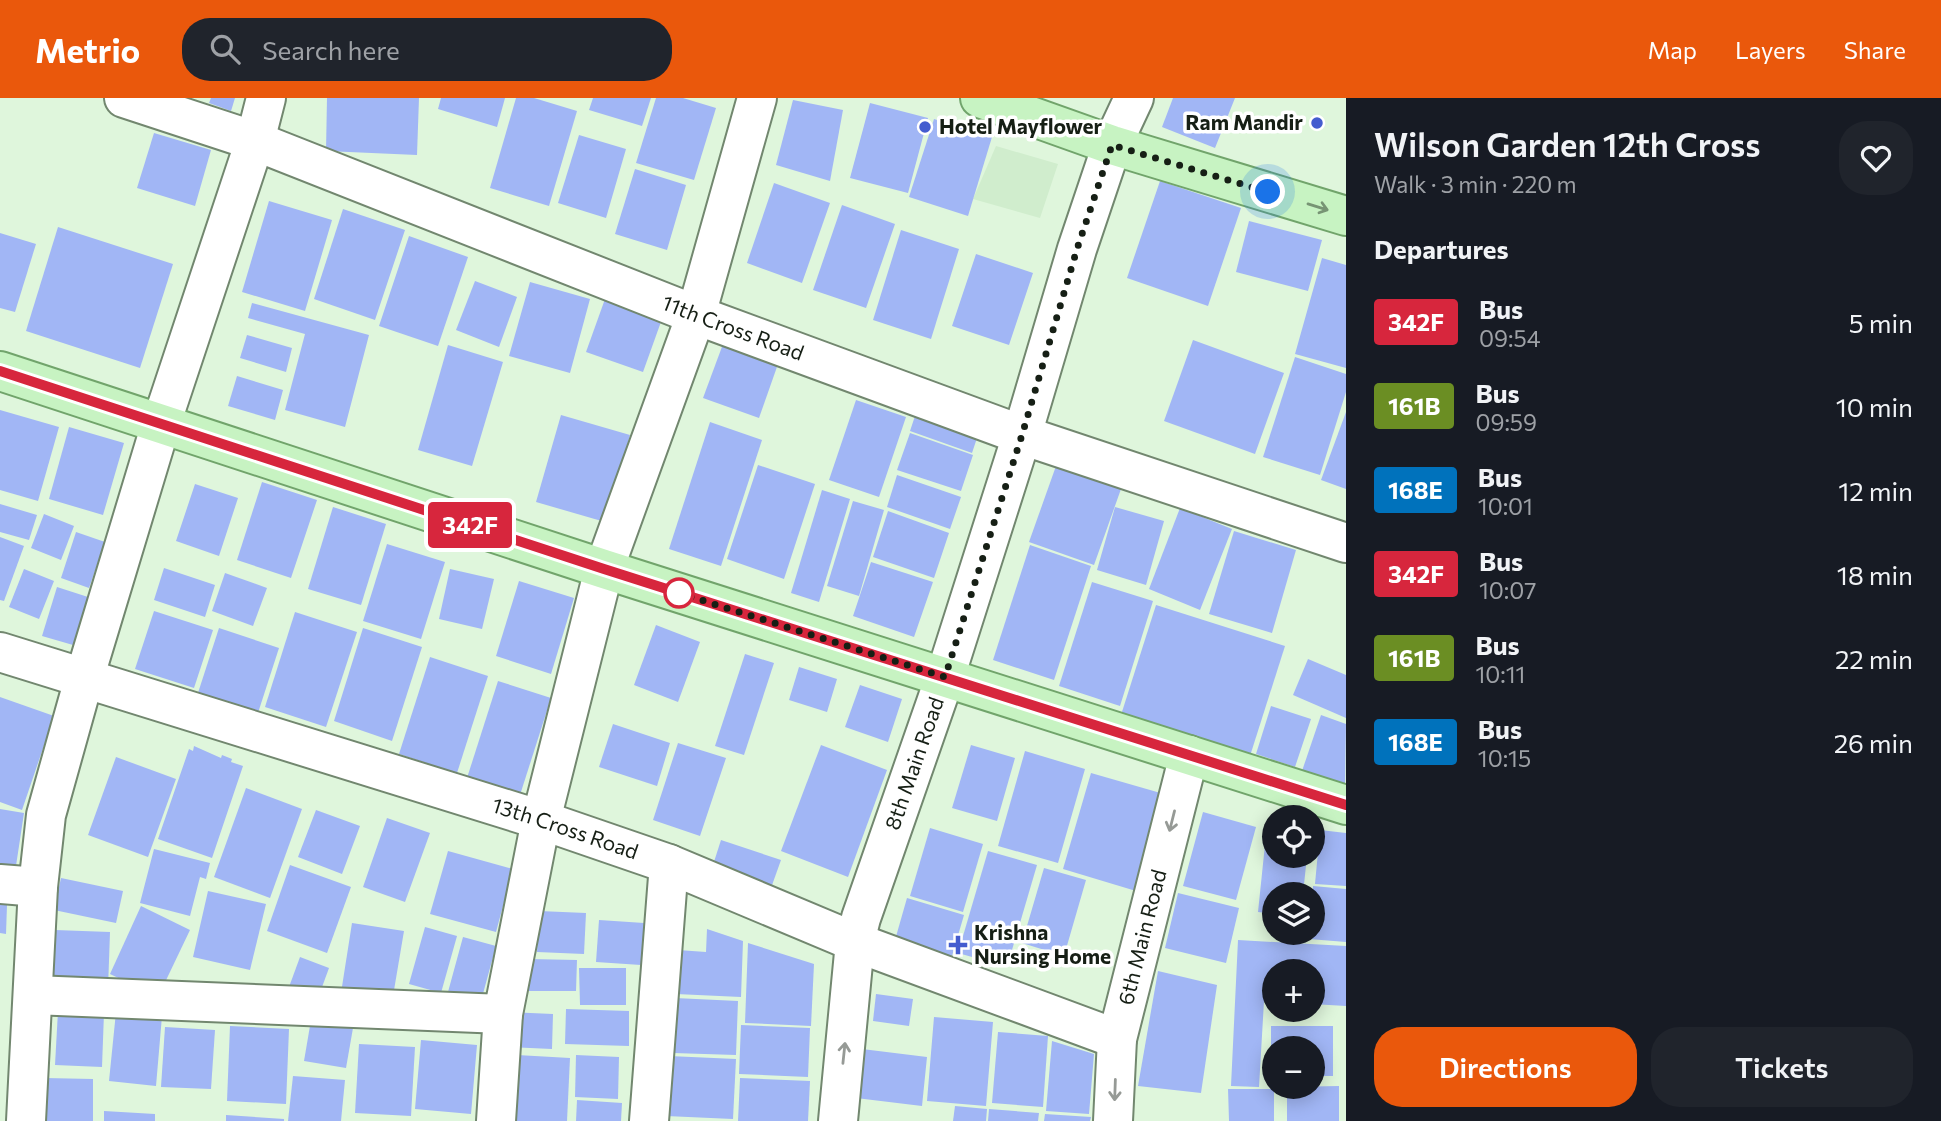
<!DOCTYPE html>
<meta charset="utf-8">
<style>
:root{--surface:#171b24;--page:#20242c;--text:#f1f3f6;--muted:#9ea1a6;--accent:#ea580c}
body{margin:0;font-family:Commissioner,sans-serif;background:var(--page);color:var(--text);height:100vh;display:flex;flex-direction:column;font-size:26px;white-space:nowrap}
*{box-sizing:border-box;margin:0}
p{font-size:23px;color:var(--muted)}
.icon{flex:none;width:38px;height:38px;fill:none;stroke:currentColor;stroke-width:2;stroke-linecap:round;stroke-linejoin:round}
.map{position:relative;flex:1;overflow:hidden}
.drawer{display:flex;flex-direction:column;background:var(--surface);width:595px}
.drawer>*{flex:none}
.badge{padding:0 14px;border-radius:5px;font-size:24px;line-height:46px}
.controls{position:absolute;left:1262px;top:707px;display:grid;gap:14px}
.controls a{display:grid;place-items:center;width:63px;height:63px;border-radius:50%;background:var(--surface);box-shadow:0 4px 18px #0003;font-size:35px}
.you{position:absolute;width:35px;height:35px;margin:-18px;border:5px solid #fff;border-radius:50%;background:#1a73e8;box-shadow:0 0 0 10px #1a73e833}
.map>.badge{position:absolute;translate:-50% -50%;box-shadow:0 0 0 4px #fff}
h2{padding:0 28px;font-size:26px;line-height:63px}
.round{display:grid;place-items:center;flex:none;width:74px;height:74px;border-radius:28px;background:var(--page)}
.head{display:flex;align-items:center;justify-content:space-between;height:119px;padding:0 28px}
h1{font-size:33px;font-weight:600;line-height:52px}
.primary-button{display:flex;gap:14px;margin-top:auto;padding:14px 28px}
.primary-button a{flex:1;height:80px;border-radius:28px;background:var(--accent);color:#fff;font-size:28px;font-weight:600;line-height:80px;text-align:center}
.primary-button a+a{background:var(--page);color:var(--text)}
ul{padding:0;list-style:none}
li{display:flex;align-items:center;gap:21px;height:84px;padding:0 28px}
li div{flex:1}
li b{display:block;font-size:26px}
li em{font-style:normal}
li .badge{min-width:77px;font-weight:700;text-align:center}
header{display:flex;align-items:center;gap:42px;box-sizing:border-box;height:98px;padding:0 35px;background:var(--accent);color:#fff}
header strong{font-size:33px}
nav{display:flex;gap:38px;margin-inline-start:auto;font-size:24px}
.search{width:490px;height:63px;background:var(--page);display:flex;align-items:center;gap:18px;box-sizing:border-box;padding:0 24px;border-radius:28px;color:var(--muted);font-size:26px}
main{display:flex;flex:1;min-height:0}
.map>svg:first-child{display:block}
.built{fill:#d0edcd}
.building{fill:#a1b6f5}
.lines{fill:none;stroke-linecap:round;stroke-linejoin:round}
.minor-casing{stroke:#72876f;stroke-width:42}
.major-casing{stroke:#71a46b;stroke-width:42}
.minor{stroke:#fff;stroke-width:38}
.major{stroke:#c7f3c2;stroke-width:38}
.oneway{stroke:#779474}
.oneway2{stroke:#969a96}
.line-casing{stroke:#fff;stroke-width:16}
.line{stroke:#d7263d;stroke-width:10}
.walk{stroke:#161f15;stroke-width:7;stroke-dasharray:0 12.6}
.poi-dot{fill:#445ccf;stroke:#fff;stroke-width:2.5}
.stop-dot{fill:#fff;stroke:#d7263d;stroke-width:3.5}
.labels{text-anchor:middle;stroke-width:7;stroke-linejoin:round;paint-order:stroke}
.poi-label{font-size:21px;font-weight:bold;fill:#161f15;stroke:#fff;text-anchor:start}
.street-label{font-size:21px;fill:#161f15;stroke:#fff}
</style>
<header>
<strong>Metrio</strong>
<div class="search"><svg class="icon" aria-label="search" viewBox="0 0 24 24"><circle cx="10" cy="10" r="6"/><path d="M15 15l6 6"/></svg>Search here</div>
<nav><a>Map</a><a>Layers</a><a>Share</a></nav>
</header>
<main>
<div class="map">
<svg width="1346" height="1023" viewBox="0 0 1346 1023">
<rect width="100%" height="100%" fill="#dff6dc"/>
<!-- built -->
<path class="built" d="M996,48L1058,66L1040,120L973,101Z"/>
<!-- building -->
<g class="building">
<path d="M211,0H235L231,13L209,5Z"/>
<path d="M327,0H419L417,57L326,53Z"/>
<path d="M441,0H505L497,29L438,11Z"/>
<path d="M516,0H534L577,13L549,108L490,90Z"/>
<path d="M593,0H651L642,28L589,12Z"/>
<path d="M656,0H683L716,10L694,82L636,65Z"/>
<path d="M1173,0H1235L1215,50L1162,29Z"/>
<path d="M793,2L843,12L830,83L776,67Z"/>
<path d="M870,5L928,20L908,95L850,80Z"/>
<path d="M934,21L992,39L968,118L909,99Z"/>
<path d="M154,35L211,52L195,108L137,90Z"/>
<path d="M579,37L626,51L606,120L558,105Z"/>
<path d="M635,71L686,87L667,152L615,136Z"/>
<path d="M1160,83L1241,110L1208,208L1127,180Z"/>
<path d="M774,85L830,105L802,185L747,165Z"/>
<path d="M269,103L332,122L305,213L242,194Z"/>
<path d="M842,107L895,126L866,210L813,192Z"/>
<path d="M343,111L405,132L375,222L314,201Z"/>
<path d="M1249,123L1322,142L1308,193L1236,174Z"/>
<path d="M58,129L173,166L140,270L26,233Z"/>
<path d="M901,132L959,151L931,241L873,222Z"/>
<path d="M0,135L36,146L15,214L0,210Z"/>
<path d="M409,138L468,159L438,248L379,228Z"/>
<path d="M976,156L1033,175L1009,247L952,228Z"/>
<path d="M1322,160L1346,167V270L1295,256Z"/>
<path d="M475,183L517,199L499,249L456,232Z"/>
<path d="M530,184L590,201L570,275L509,258Z"/>
<path d="M605,201L662,221L643,274L586,254Z"/>
<path d="M252,205L369,237L345,329L285,312L305,236L248,220Z"/>
<path d="M247,237L292,250L286,274L240,260Z"/>
<path d="M1193,242L1284,275L1255,356L1164,323Z"/>
<path d="M723,246L778,266L759,320L703,300Z"/>
<path d="M448,247L503,264L472,368L418,352Z"/>
<path d="M1295,259L1346,276V294L1320,377L1263,359Z"/>
<path d="M237,278L283,292L275,322L228,308Z"/>
<path d="M856,302L906,319L879,399L829,382Z"/>
<path d="M919,306L981,328L972,355L910,333Z"/>
<path d="M0,312L59,329L38,403L0,392Z"/>
<path d="M1346,314V391L1321,382Z"/>
<path d="M561,317L630,337L605,424L536,404Z"/>
<path d="M710,324L762,342L721,468L669,451Z"/>
<path d="M69,329L124,345L103,417L49,401Z"/>
<path d="M910,335L973,357L961,393L897,372Z"/>
<path d="M758,367L815,386L784,481L727,461Z"/>
<path d="M1056,368L1121,391L1094,467L1029,444Z"/>
<path d="M897,377L961,399L950,431L887,409Z"/>
<path d="M262,384L317,402L291,480L237,462Z"/>
<path d="M195,386L238,400L219,458L176,443Z"/>
<path d="M822,392L850,401L819,504L791,495Z"/>
<path d="M853,403L884,412L859,498L827,488Z"/>
<path d="M0,406L37,417L29,442L0,434Z"/>
<path d="M333,409L386,426L361,507L308,491Z"/>
<path d="M1115,409L1164,423L1146,487L1097,472Z"/>
<path d="M1180,410L1232,431L1200,512L1149,491Z"/>
<path d="M888,413L949,435L934,480L873,459Z"/>
<path d="M44,416L74,428L61,462L31,450Z"/>
<path d="M1234,433L1296,452L1272,535L1209,516Z"/>
<path d="M76,434L105,444L89,490L61,480Z"/>
<path d="M0,439L24,448L4,503L0,502Z"/>
<path d="M387,446L445,464L421,541L363,523Z"/>
<path d="M1030,447L1091,468L1054,582L993,562Z"/>
<path d="M871,464L933,484L914,539L853,518Z"/>
<path d="M164,470L215,487L205,519L154,502Z"/>
<path d="M24,471L54,483L39,521L9,509Z"/>
<path d="M450,471L494,481L482,531L439,521Z"/>
<path d="M225,475L267,490L253,528L212,513Z"/>
<path d="M519,483L574,500L551,576L496,558Z"/>
<path d="M1092,484L1153,503L1120,608L1059,588Z"/>
<path d="M57,489L88,499L73,547L42,538Z"/>
<path d="M1156,507L1285,548L1250,658L1121,617Z"/>
<path d="M154,513L213,532L194,590L135,571Z"/>
<path d="M295,514L357,534L326,629L265,609Z"/>
<path d="M656,527L700,544L678,604L634,587Z"/>
<path d="M219,530L279,550L257,618L197,598Z"/>
<path d="M363,530L422,549L392,643L334,623Z"/>
<path d="M745,556L774,565L744,657L715,648Z"/>
<path d="M430,559L488,578L457,675L399,656Z"/>
<path d="M1308,561L1346,577V620L1293,597Z"/>
<path d="M799,569L837,581L827,614L789,602Z"/>
<path d="M498,583L551,600L520,697L467,680Z"/>
<path d="M860,587L902,601L888,644L845,629Z"/>
<path d="M0,599L54,618L22,712L0,704Z"/>
<path d="M1271,608L1311,621L1295,669L1256,656Z"/>
<path d="M1321,617L1346,626L1345,688L1302,673Z"/>
<path d="M613,626L670,645L657,688L599,669Z"/>
<path d="M678,645L726,660L700,738L653,722Z"/>
<path d="M821,647L887,672L848,779L781,753Z"/>
<path d="M971,647L1015,660L997,723L952,710Z"/>
<path d="M194,648L221,660L222,657L232,661L231,664L243,668L212,760L158,741L189,651L193,653Z"/>
<path d="M1025,653L1085,671L1058,765L998,748Z"/>
<path d="M116,659L176,681L148,759L88,737Z"/>
<path d="M1091,675L1164,696L1136,793L1063,771Z"/>
<path d="M246,690L302,711L270,800L214,779Z"/>
<path d="M0,711L24,715L14,781L0,778Z"/>
<path d="M316,712L360,728L342,776L298,759Z"/>
<path d="M1203,714L1256,729L1236,802L1183,788Z"/>
<path d="M387,720L430,735L405,804L363,789Z"/>
<path d="M930,730L983,746L963,814L910,798Z"/>
<path d="M1320,732L1346,735V788L1315,786Z"/>
<path d="M1266,737H1274V758H1307L1303,796H1274V816L1258,814Z"/>
<path d="M721,742L781,762L771,790L712,770Z"/>
<path d="M154,751L210,765L206,781L200,779L190,818L140,805Z"/>
<path d="M448,753L513,771L496,834L430,816Z"/>
<path d="M988,753L1037,767L1007,869L958,855Z"/>
<path d="M290,767L351,789L327,855L267,833Z"/>
<path d="M1044,770L1086,782L1064,858L1022,845Z"/>
<path d="M61,780L123,793L116,825L54,812Z"/>
<path d="M1313,788L1346,791V844L1309,841V835H1312Z"/>
<path d="M208,793L266,806L250,872L193,859Z"/>
<path d="M1178,795L1239,810L1226,865L1165,850Z"/>
<path d="M907,800L964,817L952,858L895,842Z"/>
<path d="M0,807H7L6,836L0,835Z"/>
<path d="M141,808L190,832L158,899L110,876Z"/>
<path d="M539,813L586,815L584,856L537,854Z"/>
<path d="M599,822L644,825L641,867L596,864Z"/>
<path d="M352,825L404,833L392,904L341,895Z"/>
<path d="M425,829L457,838L441,895L409,886Z"/>
<path d="M707,831L743,843L741,899L676,896L678,852L706,854Z"/>
<path d="M55,832L110,834L108,891L53,889Z"/>
<path d="M463,839L496,848L481,903L448,894Z"/>
<path d="M1238,842L1346,848V908L1312,906V873H1274V904L1264,903L1259,989L1231,988Z"/>
<path d="M748,845L814,866L811,928L745,925Z"/>
<path d="M300,859L329,870L318,900L289,889Z"/>
<path d="M529,861L577,862L576,893H529Z"/>
<path d="M579,870H626V907H580Z"/>
<path d="M1158,873L1217,887L1201,995L1138,988Z"/>
<path d="M876,896L913,901L909,928L873,923Z"/>
<path d="M675,900L738,903L736,957L673,955Z"/>
<path d="M566,911L629,913V948L565,946Z"/>
<path d="M58,913L104,915L102,969L55,967Z"/>
<path d="M116,914L162,918L156,988L109,983Z"/>
<path d="M508,914L553,916L552,951L507,949Z"/>
<path d="M934,919L993,924L986,1008L927,1003Z"/>
<path d="M311,922L353,930L346,970L304,963Z"/>
<path d="M741,927L810,930L808,979L739,976Z"/>
<path d="M230,928L289,931L286,1006L227,1003Z"/>
<path d="M1271,928H1333V978H1312V950H1274V978H1271Z"/>
<path d="M165,929L215,932L211,991L161,989Z"/>
<path d="M998,934L1048,938L1043,1009L992,1005Z"/>
<path d="M421,942L477,947L471,1016L415,1011Z"/>
<path d="M1052,943L1094,956L1089,1016L1046,1013Z"/>
<path d="M359,946L415,949L411,1018L355,1015Z"/>
<path d="M862,951L927,959L922,1008L856,1000Z"/>
<path d="M517,957L570,960L567,1023H513Z"/>
<path d="M576,957L619,959L618,1001L575,999Z"/>
<path d="M669,958L736,961L733,1021L666,1018Z"/>
<path d="M293,978L345,982L341,1023H288Z"/>
<path d="M45,980L93,981V1023H45Z"/>
<path d="M740,980L810,983L808,1023H738Z"/>
<path d="M1339,988V1023H1287V989Z"/>
<path d="M1228,991H1274V1023H1229Z"/>
<path d="M577,1002L622,1005L621,1023H576Z"/>
<path d="M955,1008L987,1011L986,1023H953Z"/>
<path d="M989,1011L1039,1015L1038,1023H988Z"/>
<path d="M104,1013L155,1016V1023H104Z"/>
<path d="M1045,1016L1091,1019L1090,1023H1044Z"/>
<path d="M226,1017L284,1021V1023H226Z"/>
</g>
<g class="lines">
<!-- minor casing -->
<g class="minor-casing">
<g id="minor">
<path id="s1" d="M124,0L255,43L696,217L1022,337L1346,445"/>
<path id="s2" d="M0,554L541,722L669,766L855,844L1117,941"/>
<path d="M0,786L38,789"/>
<path d="M33,897L503,916"/>
<path d="M26,1023L38,789L46,717L84,581L161,326L255,43L266,0"/>
<path d="M496,1023L503,916L541,722L604,471L696,217L757,0"/>
<path d="M649,1023L669,766"/>
<path id="s3" d="M838,1023L855,844L861,820L945,579L1022,337L1077,151L1112,47L1134,0"/>
<path id="s4" d="M1113,1023L1117,941L1189,657"/>
</g>
</g>
<!-- major casing -->
<g class="major-casing">
<g id="major">
<path d="M980,0L1112,47L1346,118"/>
<path d="M0,273L604,471L1346,707"/>
</g>
</g>
<!-- minor -->
<use href="#minor" class="minor"/>
<!-- major -->
<use href="#major" class="major"/>
</g>
<!-- one-way arrows -->
<defs><path id="oneway-shaft" d="M-6 0H5M1.5-3L5.5 0L1.5 3" fill="none" stroke-width="1.6" stroke-linecap="round" stroke-linejoin="round" transform="scale(1.75)"/></defs>
<use class="oneway" href="#oneway-shaft" transform="translate(1318 109) rotate(17)"/>
<g class="oneway2">
<use href="#oneway-shaft" transform="translate(1172 723) rotate(104)"/>
<use href="#oneway-shaft" transform="translate(844 955) rotate(-84)"/>
<use href="#oneway-shaft" transform="translate(1115 992) rotate(92)"/>
</g>
<g class="lines">
<!-- line casing -->
<g class="line-casing">
<path id="line" d="M0,273L604,471L1346,707"/>
</g>
<!-- line -->
<use href="#line" class="line"/>
<!-- walk -->
<path class="walk" d="M679,495L945,579L1022,337L1077,151L1112,47L1268,94"/>
</g>
<!-- markers -->
<g class="poi-dot">
<circle cx="1317" cy="25" r="7"/>
<circle cx="925" cy="29" r="7"/>
<path d="M954.5 836.5h7v7h7v7h-7v7h-7v-7h-7v-7h7z"/>
</g>
<circle class="stop-dot" cx="679" cy="495" r="14"/>
<g class="labels">
<!-- poi labels -->
<g class="poi-label">
<text x="1303" y="32" text-anchor="end">Ram Mandir</text>
<text x="939" y="36">Hotel Mayflower</text>
<text x="974" y="842">Krishna<tspan x="974" dy="24">Nursing Home</tspan></text>
</g>
<!-- street labels -->
<g class="street-label">
<text dy="7" stroke="none"><textPath href="#s1" startOffset="651">11th Cross Road</textPath></text>
<text dy="7" stroke="none"><textPath href="#s3" startOffset="368">8th Main Road</textPath></text>
<text dy="7" stroke="none"><textPath href="#s2" startOffset="592">13th Cross Road</textPath></text>
<text dy="7" stroke="none"><textPath href="#s4" startOffset="187">6th Main Road</textPath></text>
</g>
</g>
</svg>
<div class="controls">
<a><svg class="icon" aria-label="locate" viewBox="0 0 24 24"><circle cx="12" cy="12" r="6"/><path d="M12 2v4M12 18v4M2 12h4M18 12h4"/></svg></a>
<a><svg class="icon" aria-label="layers" viewBox="0 0 24 24"><path d="M12 4l9 5-9 5-9-5zM3 14l9 5 9-5"/></svg></a>
<a>+</a>
<a>−</a>
</div>
<div class="you" style="left:1268px;top:94px"></div>
<b class="badge" style="left:470px;top:427px;background:#d7263d;color:#fff">342F</b>
</div>
<section class="drawer">
<div class="head"><div><h1>Wilson Garden 12th Cross</h1><p>Walk · 3 min · 220 m</p></div><a class="round"><svg class="icon" aria-label="heart" viewBox="0 0 24 24"><path d="M12 20l-8-8c-3-5 5-10 8-4 3-6 11-1 8 4z"/></svg></a></div>
<h2>Departures</h2>
<ul>
<li><span class="badge" style="background:#d7263d;color:#fff">342F</span><div><b>Bus</b><p>09:54</p></div><em>5 min</em></li>
<li><span class="badge" style="background:#6b8e23;color:#fff">161B</span><div><b>Bus</b><p>09:59</p></div><em>10 min</em></li>
<li><span class="badge" style="background:#0072bc;color:#fff">168E</span><div><b>Bus</b><p>10:01</p></div><em>12 min</em></li>
<li><span class="badge" style="background:#d7263d;color:#fff">342F</span><div><b>Bus</b><p>10:07</p></div><em>18 min</em></li>
<li><span class="badge" style="background:#6b8e23;color:#fff">161B</span><div><b>Bus</b><p>10:11</p></div><em>22 min</em></li>
<li><span class="badge" style="background:#0072bc;color:#fff">168E</span><div><b>Bus</b><p>10:15</p></div><em>26 min</em></li>
</ul>
<div class="primary-button"><a>Directions</a><a>Tickets</a></div>
</section>
</main>
